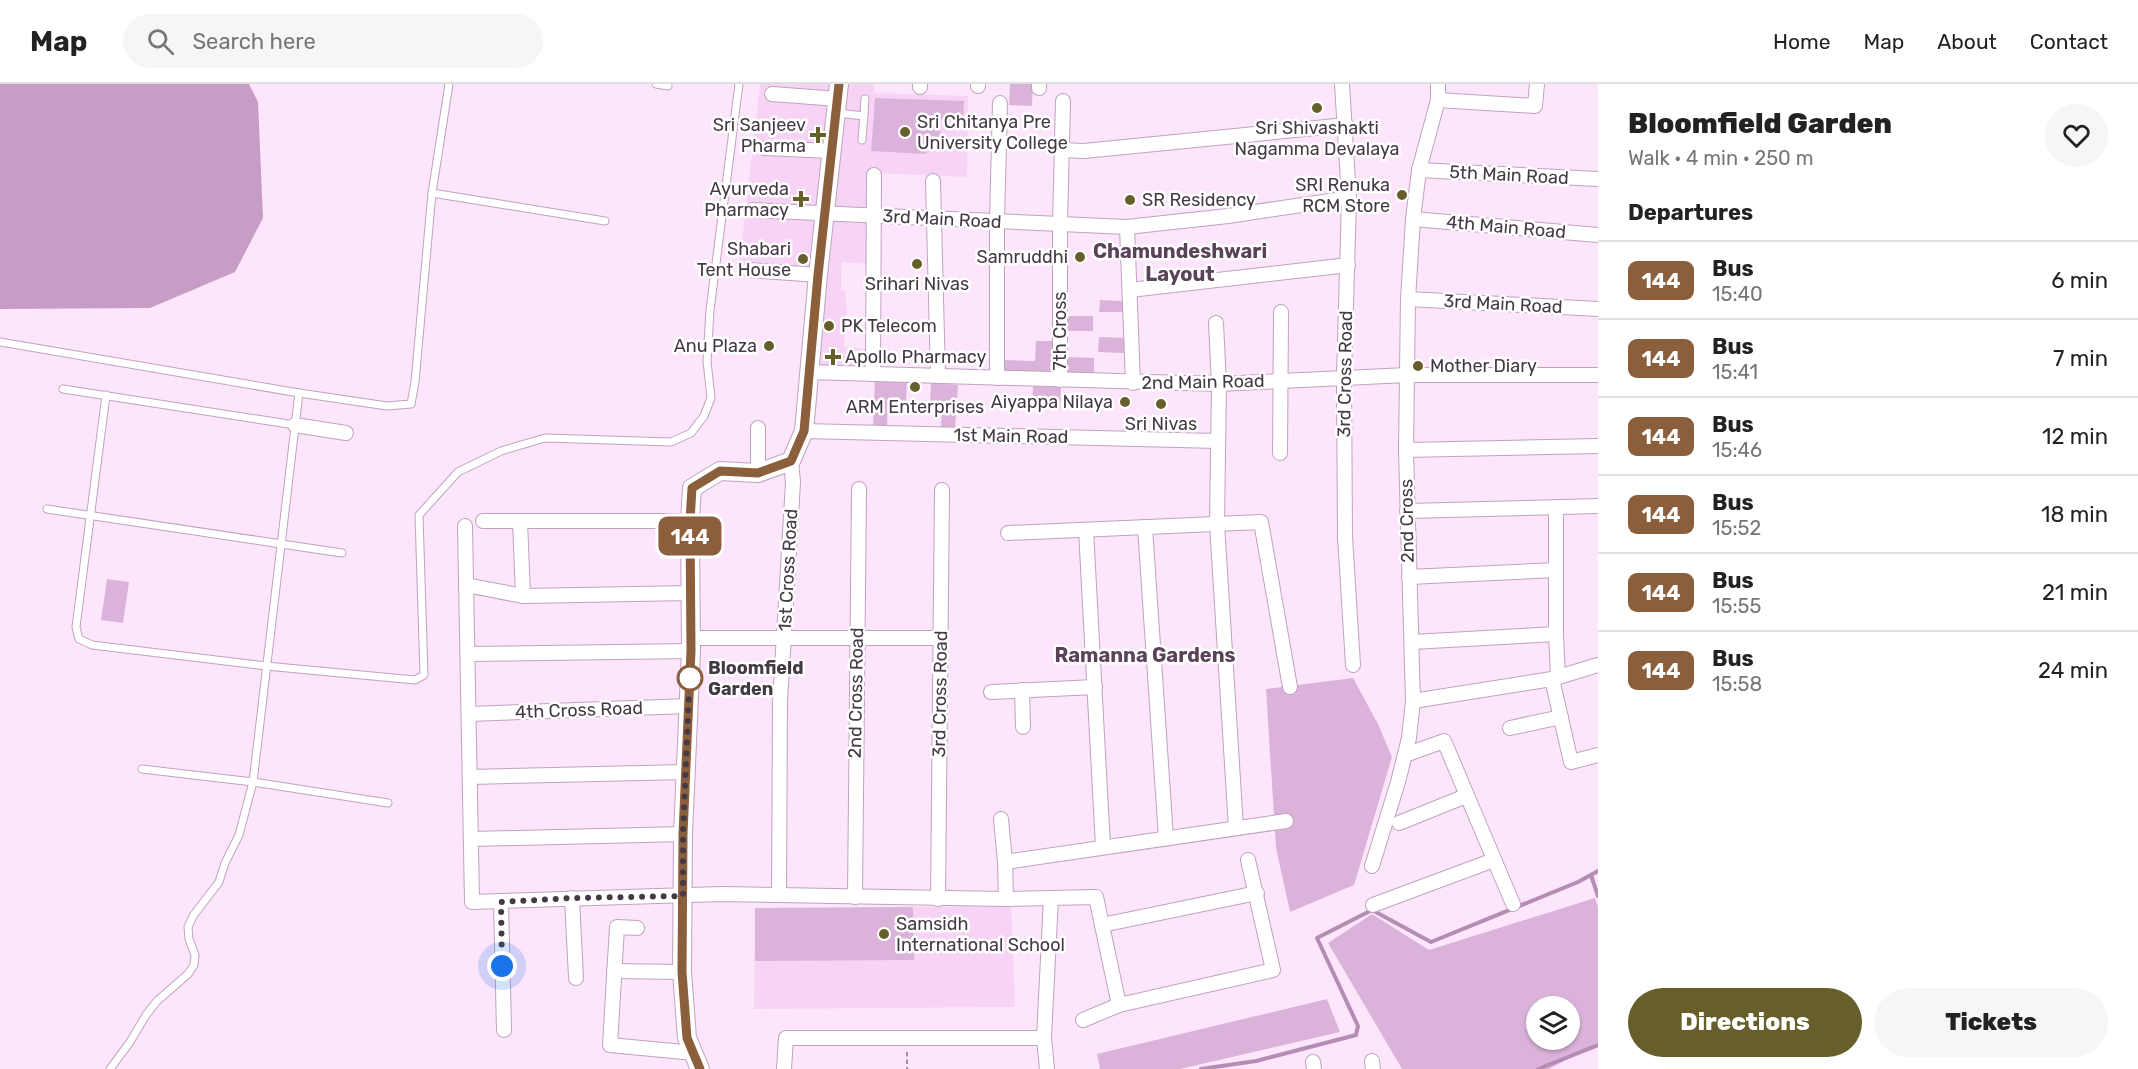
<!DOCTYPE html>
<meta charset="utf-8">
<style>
:root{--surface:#fff;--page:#f6f6f6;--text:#222;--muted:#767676;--line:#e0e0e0;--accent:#675f2b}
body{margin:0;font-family:Rubik,sans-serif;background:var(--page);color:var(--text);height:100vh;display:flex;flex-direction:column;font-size:22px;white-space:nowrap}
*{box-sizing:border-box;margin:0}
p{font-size:20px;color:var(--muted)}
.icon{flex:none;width:33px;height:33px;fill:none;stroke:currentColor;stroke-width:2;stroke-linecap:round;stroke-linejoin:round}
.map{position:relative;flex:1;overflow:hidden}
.details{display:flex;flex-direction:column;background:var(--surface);width:540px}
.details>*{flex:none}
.badge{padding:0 12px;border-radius:9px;font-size:21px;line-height:39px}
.buttons{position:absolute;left:1526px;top:912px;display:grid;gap:12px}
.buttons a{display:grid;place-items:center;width:54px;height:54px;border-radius:50%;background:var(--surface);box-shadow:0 2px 4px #0004;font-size:30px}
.you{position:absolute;width:30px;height:30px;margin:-15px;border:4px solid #fff;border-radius:50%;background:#1a73e8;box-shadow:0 0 0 9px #1a73e833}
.map>.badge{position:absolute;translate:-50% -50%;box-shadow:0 0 0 3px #fff}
h2{padding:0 30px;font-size:22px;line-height:54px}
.round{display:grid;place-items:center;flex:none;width:63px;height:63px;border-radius:32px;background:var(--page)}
.head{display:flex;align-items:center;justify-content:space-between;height:102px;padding:0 30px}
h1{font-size:28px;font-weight:800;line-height:45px}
.primary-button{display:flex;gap:12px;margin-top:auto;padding:12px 30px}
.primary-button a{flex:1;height:69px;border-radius:36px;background:var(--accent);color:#fff;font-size:24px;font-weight:800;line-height:69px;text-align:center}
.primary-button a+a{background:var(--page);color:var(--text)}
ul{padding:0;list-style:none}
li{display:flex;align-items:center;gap:18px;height:78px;padding:0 30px;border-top:2px solid var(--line)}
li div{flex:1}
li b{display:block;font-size:22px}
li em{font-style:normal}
li .badge{min-width:66px;font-weight:700;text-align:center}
header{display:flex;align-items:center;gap:36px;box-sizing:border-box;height:84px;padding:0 30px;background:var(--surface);border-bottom:2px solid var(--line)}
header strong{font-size:28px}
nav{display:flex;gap:33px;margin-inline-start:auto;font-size:21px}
.search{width:420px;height:54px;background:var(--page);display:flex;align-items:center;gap:15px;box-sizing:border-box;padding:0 21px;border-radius:33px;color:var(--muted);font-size:22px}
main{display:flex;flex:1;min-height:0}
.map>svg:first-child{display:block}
.built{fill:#f7d4f6}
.green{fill:#dbb3da;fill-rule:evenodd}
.forest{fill:#c79dc5}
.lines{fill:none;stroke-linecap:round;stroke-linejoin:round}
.stream{stroke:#b58cb4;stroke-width:4}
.service-casing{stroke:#bfa3be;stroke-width:9}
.minor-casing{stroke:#bfa3be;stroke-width:16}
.tertiary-casing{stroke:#bfa3be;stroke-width:20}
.path{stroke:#a08fa0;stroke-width:2;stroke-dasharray:4.5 3;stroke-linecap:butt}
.service{stroke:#fff;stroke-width:7}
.minor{stroke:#fff;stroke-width:14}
.tertiary{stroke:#fff;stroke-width:18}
.line-casing{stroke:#fff;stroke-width:14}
.line{stroke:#8b5e3c;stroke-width:9}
.walk{stroke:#443944;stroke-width:6;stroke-dasharray:0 10.8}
.poi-dot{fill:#675f2b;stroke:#fff;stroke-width:2}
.stop-dot{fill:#fff;stroke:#8b5e3c;stroke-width:3}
.labels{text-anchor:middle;stroke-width:5;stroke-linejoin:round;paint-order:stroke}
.poi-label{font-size:18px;fill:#443944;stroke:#fff;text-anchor:end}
.street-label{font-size:18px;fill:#443944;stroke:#fff}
.stop-label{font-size:18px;font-weight:bold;fill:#443944;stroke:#fff;text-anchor:start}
.neighbourhood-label{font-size:20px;font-weight:bold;fill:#5a4259;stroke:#fff}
</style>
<header>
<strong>Map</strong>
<div class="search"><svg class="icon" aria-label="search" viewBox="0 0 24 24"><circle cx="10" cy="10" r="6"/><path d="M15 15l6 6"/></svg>Search here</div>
<nav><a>Home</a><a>Map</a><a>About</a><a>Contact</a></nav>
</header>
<main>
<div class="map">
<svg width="1598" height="985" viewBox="0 0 1598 985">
<rect width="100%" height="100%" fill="#fde6fc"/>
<!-- built -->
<g class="built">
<path d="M760,0H829L813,185L739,184Z"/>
<path d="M847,0H874V9L968,12L967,93L872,89L871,128L833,126Z"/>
<path d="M832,137L869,139L866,180L842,178L841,182V206L845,207L847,224L844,263L870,265V287L819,285Z"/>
<path d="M1011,822L1015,923L754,925L755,824Z"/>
</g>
<!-- green -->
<g class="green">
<path d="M1010,0H1033L1032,22L1009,21Z"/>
<path d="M875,14L964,17L963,37L941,36L939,66L927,65L926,70L871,67Z"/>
<path d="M1100,216L1123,217V228H1099Z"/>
<rect x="1066" y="232" width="27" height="15"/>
<path d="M1099,253L1125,254L1124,269L1098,268Z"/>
<path d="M1036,257H1055L1054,292L1003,291V276L1035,277Z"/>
<path d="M1065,273L1094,274V294H1065Z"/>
<path d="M875,293L907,294L906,319H888L887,343H873Z"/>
<path d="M931,299L958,301L955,345L941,344L942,320L930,319Z"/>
<path d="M1033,302L1061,303L1060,326L1032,325Z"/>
<path d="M107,495L129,498L123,539L101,536Z"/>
<path d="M1353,594L1378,640L1392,673L1354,801L1290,828L1276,764L1266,605Z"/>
<path d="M1595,814L1598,823V959L1549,985H1402L1328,859L1372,830L1429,866ZM1536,922H1569V956H1536Z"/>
<path d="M913,823L914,876L755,877V824Z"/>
<path d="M1327,915L1340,948L1180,985H1100L1097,970Z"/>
</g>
<!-- forest -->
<path class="forest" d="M0,0H249L258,18L263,134L235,188L150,224L0,225Z"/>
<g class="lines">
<!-- stream -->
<g class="stream">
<path d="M1591,791L1598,812"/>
<path d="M1201,985L1256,977L1356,951L1358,942L1317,854L1372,826L1431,858L1578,798L1598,787"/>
<path d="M1538,985L1598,961"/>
</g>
<!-- service casing -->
<g class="service-casing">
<g id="service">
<path d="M656,0L668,2"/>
<path d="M838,29L864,32"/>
<path d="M862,56L865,15"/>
<path d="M432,109L605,137"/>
<path d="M0,258L299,309L387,322L411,320L415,298L432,109L449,0"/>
<path d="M63,305L295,341"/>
<path d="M106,311L76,543L79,555L92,561L266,582L415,596L424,591L419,431L458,388L501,367L545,354L671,358L691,349L704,332L711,314L707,277L710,226L739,0"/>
<path d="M47,425L342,469"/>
<path d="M142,685L253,698L388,719"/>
<path d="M110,985L130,958L146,931L157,917L188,890L194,881L195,871L189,855L188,843L193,832L219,798L225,779L239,751L253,698L299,309"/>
</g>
</g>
<!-- minor casing -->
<g class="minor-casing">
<g id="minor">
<path d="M1342,0L1349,114L1344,293L1345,453L1353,581"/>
<path d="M978,2V0"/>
<path d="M920,3V0"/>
<path d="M1039,4V0"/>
<path d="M772,10L838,15"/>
<path d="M1438,16L1535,22L1537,0"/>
<path d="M765,64L831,67"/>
<path d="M1062,66L1084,67L1346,41"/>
<path d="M1419,86L1598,95"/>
<path d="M933,97L938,292"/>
<path d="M752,126L1127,143L1228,132L1349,114"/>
<path d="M1413,135L1598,151"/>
<path d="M1127,143L1133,299"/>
<path d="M749,186L818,191"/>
<path d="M1130,206L1348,181"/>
<path d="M1408,215L1598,225"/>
<path d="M1216,239L1219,300L1217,440L1236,744"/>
<path d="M808,288L1219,300L1407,291H1598"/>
<path d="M873,290L874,91"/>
<path d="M997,294V137L1000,19"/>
<path d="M1060,296V141L1063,17"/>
<path d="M295,341L346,349"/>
<path d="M804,347L1218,357"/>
<path d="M1406,366L1598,362"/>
<path d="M1280,369L1281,228"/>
<path d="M758,389V344"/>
<path d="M1556,423V550L1558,593"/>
<path d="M1407,427L1598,422"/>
<path d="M483,437H690"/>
<path d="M520,437L523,512"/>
<path d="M465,442L472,818L721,810L1006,815L1096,813L1119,921"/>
<path d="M1145,443L1166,754"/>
<path d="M1086,446L1103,763"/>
<path d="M1008,449L1261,438L1290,603"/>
<path d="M1409,493L1555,486"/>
<path d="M466,501L523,512L690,509"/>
<path d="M691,554H941"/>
<path d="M1412,558L1556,550"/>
<path d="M468,570L691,567"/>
<path d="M1552,595L1571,678L1598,671"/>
<path d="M1022,606L1023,643"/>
<path d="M991,608L1095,603"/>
<path d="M1413,617L1552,595L1598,581"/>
<path d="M469,630L689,622"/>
<path d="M1510,644L1561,633"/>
<path d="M1405,671L1444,657L1513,820"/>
<path d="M470,693L686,688"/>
<path d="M1001,735L1005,778L1006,815"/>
<path d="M1399,739L1466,712"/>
<path d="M471,755L683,750"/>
<path d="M1005,778L1286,737"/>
<path d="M1372,782L1398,698L1409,654L1413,617L1406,366L1408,215L1413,135L1419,86L1438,16V0"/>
<path d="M779,811L780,618L793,398L791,377"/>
<path d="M855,813L859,405"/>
<path d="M572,814L576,894"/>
<path d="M938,815L942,406"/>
<path d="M501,818L504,946"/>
<path d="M1373,821L1494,776"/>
<path d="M1102,841L1257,809"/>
<path d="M637,844L617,843L610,961L694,969"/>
<path d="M614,887L682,888"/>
<path d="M1083,936L1119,921L1273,886L1248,776"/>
<path d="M1372,977L1373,985"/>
<path d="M1313,978L1314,985"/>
<path d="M784,985L786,954H1044"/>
<path d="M1047,985L1044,954L1051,814"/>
</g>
</g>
<!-- tertiary casing -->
<g class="tertiary-casing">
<path id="tertiary" d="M700,985L687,954L682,888L683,750L691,567L690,437L692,404L720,387L758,389L791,377L804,347L818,191L839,0"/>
</g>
<!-- path -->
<path class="path" d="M907,968V985"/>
<!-- service -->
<use href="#service" class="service"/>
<!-- minor -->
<use href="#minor" class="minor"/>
<!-- tertiary -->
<use href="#tertiary" class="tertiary"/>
</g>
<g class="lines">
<!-- line casing -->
<g class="line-casing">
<path id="line" d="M700,985L687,954L682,888L683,750L691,567L690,437L692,404L720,387L758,389L791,377L804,347L818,191L839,0"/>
</g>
<!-- line -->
<use href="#line" class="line"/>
<!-- walk -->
<path class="walk" d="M502,882L501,818L572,814L683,812V750L690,585V594"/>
</g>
<!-- markers -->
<g class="poi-dot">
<circle cx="1317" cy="24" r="6"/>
<circle cx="905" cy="48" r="6"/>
<path d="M815 42h6v6h6v6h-6v6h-6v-6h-6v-6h6z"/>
<circle cx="1402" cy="111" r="6"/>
<path d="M798 106h6v6h6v6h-6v6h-6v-6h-6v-6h6z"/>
<circle cx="1130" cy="116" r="6"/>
<circle cx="1080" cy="173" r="6"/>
<circle cx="803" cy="175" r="6"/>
<circle cx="917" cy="180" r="6"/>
<circle cx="829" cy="242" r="6"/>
<circle cx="769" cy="262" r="6"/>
<path d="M830 264h6v6h6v6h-6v6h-6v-6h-6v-6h6z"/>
<circle cx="1418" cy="282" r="6"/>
<circle cx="915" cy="303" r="6"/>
<circle cx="1125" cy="318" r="6"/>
<circle cx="1161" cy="320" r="6"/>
<circle cx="884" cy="850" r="6"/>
</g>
<circle class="stop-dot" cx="690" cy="594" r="12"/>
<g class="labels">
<!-- poi labels -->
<g class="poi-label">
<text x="917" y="44" text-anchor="start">Sri Chitanya Pre<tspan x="917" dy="21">University College</tspan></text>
<text x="806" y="47">Sri Sanjeev<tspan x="806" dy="21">Pharma</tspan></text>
<text x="1317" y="50" text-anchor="middle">Sri Shivashakti<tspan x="1317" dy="21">Nagamma Devalaya</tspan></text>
<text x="1390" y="107">SRI Renuka<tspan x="1390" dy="21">RCM Store</tspan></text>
<text x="789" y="111">Ayurveda<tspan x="789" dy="21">Pharmacy</tspan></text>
<text x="1142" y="122" text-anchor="start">SR Residency</text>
<text x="791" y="171">Shabari<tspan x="791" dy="21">Tent House</tspan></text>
<text x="1068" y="179">Samruddhi</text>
<text x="917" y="206" text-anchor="middle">Srihari Nivas</text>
<text x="841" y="248" text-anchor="start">PK Telecom</text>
<text x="757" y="268">Anu Plaza</text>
<text x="845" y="279" text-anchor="start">Apollo Pharmacy</text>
<text x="1430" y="288" text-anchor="start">Mother Diary</text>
<text x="1113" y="324">Aiyappa Nilaya</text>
<text x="915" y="329" text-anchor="middle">ARM Enterprises</text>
<text x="1161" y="346" text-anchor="middle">Sri Nivas</text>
<text x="896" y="846" text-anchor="start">Samsidh<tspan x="896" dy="21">International School</tspan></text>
</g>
<!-- street labels -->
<g class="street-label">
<text transform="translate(1509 91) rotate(3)" y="6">5th Main Road</text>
<text transform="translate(942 135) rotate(3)" y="6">3rd Main Road</text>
<text transform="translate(1506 143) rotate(5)" y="6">4th Main Road</text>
<text transform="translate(1503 220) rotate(3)" y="6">3rd Main Road</text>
<text transform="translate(1060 247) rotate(-90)" y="6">7th Cross</text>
<text transform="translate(1345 290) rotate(-89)" y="6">3rd Cross Road</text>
<text transform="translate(1203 298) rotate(-1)" y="6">2nd Main Road</text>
<text transform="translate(1011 352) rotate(1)" y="6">1st Main Road</text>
<text transform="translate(1407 437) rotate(-91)" y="6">2nd Cross</text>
<text transform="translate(788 486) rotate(-87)" y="6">1st Cross Road</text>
<text transform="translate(856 609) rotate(-89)" y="6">2nd Cross Road</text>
<text transform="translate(940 610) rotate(-89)" y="6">3rd Cross Road</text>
<text transform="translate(579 626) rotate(-2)" y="6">4th Cross Road</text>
</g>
<!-- stop labels -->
<g class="stop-label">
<text x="708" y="590">Bloomfield<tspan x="708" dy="21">Garden</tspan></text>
</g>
<!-- neighbourhood labels -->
<g class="neighbourhood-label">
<text x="1180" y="174">Chamundeshwari<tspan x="1180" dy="23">Layout</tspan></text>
<text x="1145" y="578">Ramanna Gardens</text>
</g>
</g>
</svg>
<div class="buttons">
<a><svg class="icon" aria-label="layers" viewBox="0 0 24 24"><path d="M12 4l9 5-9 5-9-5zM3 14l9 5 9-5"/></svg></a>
</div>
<div class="you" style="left:502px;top:882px"></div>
<b class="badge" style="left:690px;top:452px;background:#8b5e3c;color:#fff">144</b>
</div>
<section class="details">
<div class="head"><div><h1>Bloomfield Garden</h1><p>Walk · 4 min · 250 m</p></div><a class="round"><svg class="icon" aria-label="heart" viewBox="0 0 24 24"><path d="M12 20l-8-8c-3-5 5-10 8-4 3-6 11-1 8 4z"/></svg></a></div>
<h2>Departures</h2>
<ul>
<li><span class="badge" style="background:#8b5e3c;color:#fff">144</span><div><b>Bus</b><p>15:40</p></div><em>6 min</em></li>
<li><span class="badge" style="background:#8b5e3c;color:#fff">144</span><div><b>Bus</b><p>15:41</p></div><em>7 min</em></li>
<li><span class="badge" style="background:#8b5e3c;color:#fff">144</span><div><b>Bus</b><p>15:46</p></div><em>12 min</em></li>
<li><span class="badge" style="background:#8b5e3c;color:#fff">144</span><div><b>Bus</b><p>15:52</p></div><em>18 min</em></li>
<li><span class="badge" style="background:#8b5e3c;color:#fff">144</span><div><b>Bus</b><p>15:55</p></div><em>21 min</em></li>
<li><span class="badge" style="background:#8b5e3c;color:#fff">144</span><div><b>Bus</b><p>15:58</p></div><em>24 min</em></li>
</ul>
<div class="primary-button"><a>Directions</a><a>Tickets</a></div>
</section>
</main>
